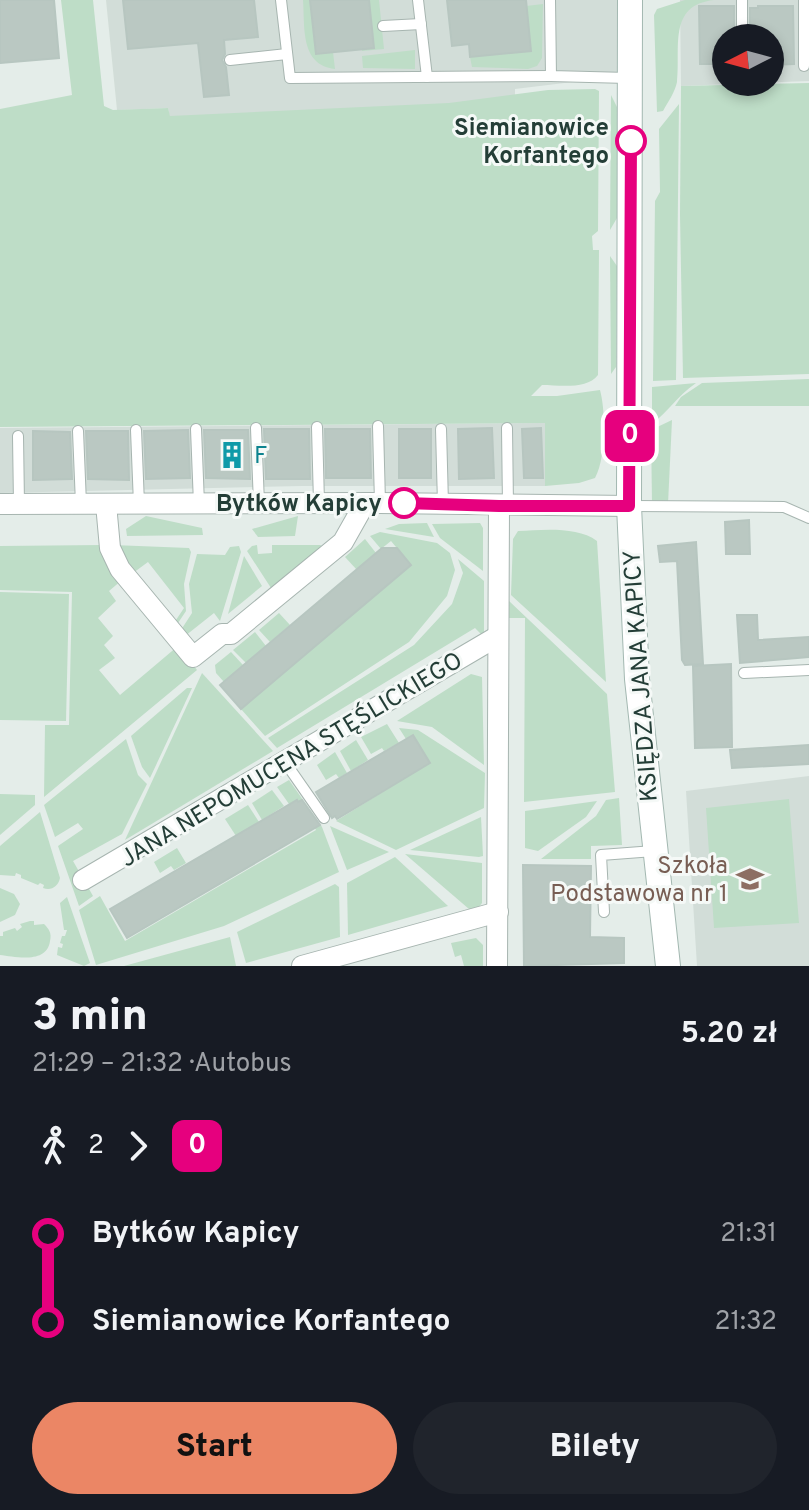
<!DOCTYPE html>
<html lang="pl">
<meta charset="utf-8">
<style>
:root{--surface:#171b24;--page:#20242c;--text:#f1f3f6;--muted:#9ea1a6;--accent:#eb8665}
body{margin:0;font-family:Overpass,sans-serif;background:var(--page);color:var(--text);height:100vh;display:flex;flex-direction:column;font-size:30px;white-space:nowrap}
*{box-sizing:border-box;margin:0}
p{font-size:26px;color:var(--muted)}
.icon{flex:none;width:44px;height:44px;fill:none;stroke:currentColor;stroke-width:2;stroke-linecap:round;stroke-linejoin:round}
.map{position:relative;height:966px;overflow:hidden}
.drawer{display:flex;flex-direction:column;background:var(--surface);flex:1}
.drawer>*{flex:none}
.badge{padding:0 16px;border-radius:12px;font-size:28px;line-height:52px}
.needle{width:52px;rotate:264deg}
.tools{position:absolute;left:712px;top:24px;display:grid;gap:16px}
.tools a{display:grid;place-items:center;width:72px;height:72px;border-radius:50%;background:var(--surface);box-shadow:0 4px 12px #0003;font-size:40px}
.map>.badge{position:absolute;translate:-50% -50%;box-shadow:0 0 0 4px #fff}
.legs{display:flex;align-items:center;gap:12px;height:88px;padding:0 32px;font-size:26px}
.legs p{margin-inline-start:auto}
.summary{display:flex;align-items:center;justify-content:space-between;height:136px;padding:0 32px}
h1{font-size:44px;font-weight:800;line-height:60px}
.cta{display:flex;gap:16px;margin-top:auto;padding:16px 32px}
.cta a{flex:1;height:92px;border-radius:48px;background:var(--accent);color:#111;font-size:32px;font-weight:800;line-height:92px;text-align:center}
.cta a+a{background:var(--page);color:var(--text)}
ul{padding:0 32px;list-style:none}
li{display:flex;align-items:center;gap:28px;height:88px;font-size:30px}
li i{display:grid;place-items:center;width:12px;height:100%;margin:0 10px;background:currentColor}
li i::after{content:'';width:20px;height:20px;margin:-10px;border:6px solid;border-radius:50%;background:var(--surface)}
li p{margin-inline-start:auto}
li:first-child i{background:linear-gradient(#0000 50%,currentColor 0)}
li:last-child i{background:linear-gradient(currentColor 50%,#0000 0)}
.map>svg:first-child{display:block}
.built{fill:#d2ddd8;fill-rule:evenodd}
.green{fill:#beddc7}
.building{fill:#bac8c2;stroke:#b7c6c0;stroke-width:2}
.lines{fill:none;stroke-linecap:round;stroke-linejoin:round}
.lane-casing{stroke:#a7b5b0;stroke-width:12}
.street-casing{stroke:#a7b5b0;stroke-width:22}
.secondary-casing{stroke:#a3b8b1;stroke-width:26}
.lane{stroke:#fff;stroke-width:10}
.street{stroke:#fff;stroke-width:20}
.secondary{stroke:#fff;stroke-width:24}
.line-1-casing{stroke:#fff;stroke-width:18}
.line-1{stroke:#e6007e;stroke-width:12}
.stop-1-dot{fill:#fff;stroke:#e6007e;stroke-width:4}
.labels{text-anchor:middle;stroke-width:6;stroke-linejoin:round;paint-order:stroke}
.stop-label{font-size:24px;font-weight:bold;fill:#243e37;stroke:#f5f9f7;text-anchor:end}
.culture-label{font-size:24px;fill:#0d838f;stroke:#f5f9f7;text-anchor:start}
.street-label{font-size:24px;fill:#243e37;stroke:#f5f9f7}
.education-label{font-size:24px;fill:#785e54;stroke:#f5f9f7;text-anchor:end}
</style>
<div class="map">
<svg width="809" height="966" viewBox="0 0 809 966">
<rect width="100%" height="100%" fill="#e4ede9"/>
<!-- built -->
<g class="built">
<path d="M106,0H623L622,76L515,89L514,237L198,267L168,108L117,110Z"/>
<path d="M680,0H809V81L681,86ZM726,38H770V82H726Z"/>
<path d="M545,423V486H302L0,493V428Z"/>
<path d="M809,776V966H697L686,791Z"/>
</g>
<!-- green -->
<g class="green">
<path d="M61,0H93L104,106L113,110L168,108L170,116L449,103L548,90L595,89L599,91L598,231L592,236L593,250H599L598,375C587,390 559,385 542,385L531,396H557L600,390C606,412 606,458 595,478L579,483L545,486V423L0,427V109L72,95Z"/>
<path d="M303,0H310L316,53L333,52L335,69C300,65 305,27 303,0Z"/>
<path d="M369,0H379L384,49L362,51V49L374,48Z"/>
<path d="M685,0H714C667,5 681,49 677,82C675,92 668,102 663,111L657,112L654,15L657,9Z"/>
<path d="M543,4L542,58L537,66L528,69L472,67L470,57L530,51L526,6Z"/>
<path d="M415,50V69L363,68L362,56Z"/>
<path d="M809,83V374L683,378L680,215L681,86Z"/>
<path d="M611,95L617,107V218L610,230Z"/>
<path d="M679,104L676,380L653,381L655,201L660,192L659,129Z"/>
<path d="M610,256L617,266L616,367L611,374Z"/>
<path d="M809,379V406H675L681,397L702,383Z"/>
<path d="M696,383C676,397 669,411 652,424V387Z"/>
<path d="M672,420L668,504H652L651,430Z"/>
<path d="M146,516L202,528L203,535L127,536L126,529Z"/>
<path d="M298,516L295,536L258,537L252,529Z"/>
<path d="M427,523L434,537L385,529L399,524Z"/>
<path d="M480,523L483,528V571L440,538L432,524Z"/>
<path d="M518,531C542,530 577,526 597,541L606,682L511,595L513,539Z"/>
<path d="M380,532L437,543L450,553L455,570L447,596L409,642L265,736L241,709L411,565L391,541L381,549L370,536Z"/>
<path d="M365,539L376,553L357,570L345,557Z"/>
<path d="M102,545L122,580L109,591L116,601L98,618L113,636L104,645L115,658L99,670L120,695L178,646L197,670L44,797L45,725H69L72,592L0,590V546Z"/>
<path d="M113,545L189,548L191,552L184,584L186,611L176,626L174,623L184,608L148,562L133,573Z"/>
<path d="M257,545L258,554L272,553V545H321L320,548L271,588L247,551L252,546Z"/>
<path d="M239,546L241,552L220,621L214,613L185,636L181,630L192,613L189,584L197,554L225,555L230,547Z"/>
<path d="M244,556L262,586L228,614Z"/>
<path d="M458,559L484,581V637L475,628L277,748L268,738L414,645L452,604L463,573Z"/>
<path d="M0,592L69,594L66,721L0,720Z"/>
<path d="M509,601L607,694L615,792L524,802L525,618H508Z"/>
<path d="M279,613L290,625L270,642L259,630Z"/>
<path d="M255,632L266,646L246,663L233,650Z"/>
<path d="M231,652L243,665L224,682L216,673L215,665Z"/>
<path d="M202,673L273,751L125,840Z"/>
<path d="M471,674L482,677L484,765L432,727L397,721Z"/>
<path d="M187,688H192L150,778L142,767L131,736Z"/>
<path d="M387,724L399,743L384,751L382,748L371,754L361,737Z"/>
<path d="M399,728L418,730L485,773L484,808L396,850L336,821L429,763L413,735L406,739Z"/>
<path d="M126,739L138,775L147,784L122,834L73,861L93,896L79,906L58,846L83,829L78,823L55,837L44,805Z"/>
<path d="M356,740L368,760L351,771L340,751Z"/>
<path d="M335,752L347,773L339,778L336,774L326,780L317,765Z"/>
<path d="M289,780L322,827L339,872L224,926L96,965L79,910L100,896L125,941L316,830L297,800L289,804L277,787Z"/>
<path d="M272,790L284,806L262,820L252,803Z"/>
<path d="M0,794L35,795V805L0,835Z"/>
<path d="M619,798L622,845L591,846V859H541L596,816L606,800Z"/>
<path d="M789,799L799,923L714,928L706,808Z"/>
<path d="M597,801L586,817L538,851L525,848V811Z"/>
<path d="M248,805L259,822L236,836L225,819Z"/>
<path d="M40,812L60,878C58,887 51,891 43,888L44,885L40,883L38,885L21,878V875L16,873L15,876L0,875V846Z"/>
<path d="M481,817L483,856L479,857L410,850Z"/>
<path d="M330,826L389,852L347,870Z"/>
<path d="M177,848L186,863L174,870L171,866L160,873L154,862Z"/>
<path d="M405,854L482,863V903L478,908L469,909Z"/>
<path d="M395,857L448,906L348,935L347,883Z"/>
<path d="M335,884L339,887L340,937L246,963L237,932Z"/>
<path d="M0,888L14,894L20,904L15,915L0,922Z"/>
<path d="M67,897L90,963L84,966L57,955L58,947L62,948L63,944L60,943L62,936H65L67,930H64L60,903Z"/>
<path d="M30,921H34V925L44,924C49,929 52,933 50,941C47,964 16,957 0,955V936H3V932L15,928L17,931L22,927L20,924Z"/>
<path d="M230,937L236,966H124Z"/>
<path d="M476,938L483,945V966H464L461,955L455,957L451,943Z"/>
</g>
<!-- building -->
<g class="building">
<path d="M0,0H54L59,58L0,63Z"/>
<path d="M123,0H254L258,37L224,40L225,54L222,60L226,67L229,95L204,97L198,43L128,49Z"/>
<path d="M310,0H369L374,48L316,54Z"/>
<path d="M447,0H526L531,51L470,57L469,44L452,46Z"/>
<path d="M699,6H734V38H726V64H700Z"/>
<path d="M758,6H793L794,64L770,65V38H750V8H758Z"/>
<path d="M492,428L494,478L459,479L458,429Z"/>
<path d="M541,428L543,478H524L522,429Z"/>
<path d="M264,429H309L310,479H266Z"/>
<path d="M325,429H370L371,478H326Z"/>
<rect x="399" y="429" width="32" height="49"/>
<path d="M188,430L190,478L146,479L144,431Z"/>
<path d="M204,430H248L250,479L206,478Z"/>
<path d="M33,431L70,432L72,479L33,480Z"/>
<path d="M86,431H128L129,480L88,479Z"/>
<path d="M749,520L750,554H726L725,522Z"/>
<path d="M696,542L703,664L685,665L682,660L677,561L660,562L658,546Z"/>
<path d="M382,548H397L411,565L241,709L220,685Z"/>
<path d="M737,615H757L758,640L809,637V657L740,663Z"/>
<path d="M731,664L732,747L695,748L693,666Z"/>
<path d="M413,735L430,763L337,819L335,816L332,818L316,792Z"/>
<path d="M809,745V764L732,768L730,750Z"/>
<path d="M297,800L298,802L302,800L320,825L127,938L110,909Z"/>
<path d="M523,865L591,866L590,937L624,938V963L524,966Z"/>
</g>
<g class="lines">
<!-- lane casing -->
<g class="lane-casing">
<g id="lane">
<path d="M281,0L290,78L551,76"/>
<path d="M418,0L427,77"/>
<path d="M550,0L551,76L628,78"/>
<path d="M742,0V38"/>
<path d="M804,0V66"/>
<path d="M383,26L421,24"/>
<path d="M230,60L287,54"/>
<path d="M378,426L380,503"/>
<path d="M317,427L319,503"/>
<path d="M256,428L259,504"/>
<path d="M507,428L508,506"/>
<path d="M196,429L199,504"/>
<path d="M441,429L443,504"/>
<path d="M136,430L139,504"/>
<path d="M78,431L81,504"/>
<path d="M18,436L19,504"/>
<path d="M631,506L784,507L809,518"/>
<path d="M744,673L809,670"/>
<path d="M285,762L324,818"/>
<path d="M604,912L601,855L654,851"/>
</g>
</g>
<!-- street casing -->
<g class="street-casing">
<g id="street">
<path d="M0,504L380,503L629,506"/>
<path d="M106,504L110,548L120,569L193,657L222,634H231L343,542L365,503"/>
<path d="M83,880L498,636"/>
<path d="M302,966L498,912"/>
<path d="M497,966L499,506"/>
</g>
</g>
<!-- secondary casing -->
<g class="secondary-casing">
<path id="secondary" d="M630,0L629,506L637,679L668,966"/>
</g>
<!-- lane -->
<use href="#lane" class="lane"/>
<!-- street -->
<use href="#street" class="street"/>
<!-- secondary -->
<use href="#secondary" class="secondary"/>
</g>
<g class="lines">
<!-- line-1 casing -->
<g class="line-1-casing">
<path id="line-1" d="M404,503L499,506H629L631,141"/>
</g>
<!-- line-1 -->
<use href="#line-1" class="line-1"/>
</g>
<!-- icons -->
<defs>
<g id="building-bare" transform="scale(2.16)"><path d="M-4-6H4V6H1V3H-1V6H-4ZM-2.5-4.3h1.7v1.8h-1.7ZM.8-4.3h1.7v1.8H.8ZM-2.5-1h1.7V.8h-1.7ZM.8-1h1.7V.8H.8Z" fill="#0f9aa8" stroke="#f5f9f7" stroke-width="2.5" paint-order="stroke"/></g>
<g id="school-bare" transform="scale(2.16)"><path d="M0-5L7-2L0 1L-7-2ZM-4 1L0 2.5L4 1V4Q0 6-4 4Z" fill="#8d6e63" stroke="#f5f9f7" stroke-width="2.5" paint-order="stroke"/></g>
</defs>
<g fill-rule="evenodd">
<use href="#building-bare" x="232" y="455"/>
<use href="#school-bare" x="750" y="879"/>
</g>
<!-- markers -->
<g class="stop-1-dot">
<circle cx="631" cy="141" r="14"/>
<circle cx="404" cy="503" r="14"/>
</g>
<g class="labels">
<!-- stop labels -->
<g class="stop-label">
<text x="609" y="135">Siemianowice<tspan x="609" dy="28">Korfantego</tspan></text>
<text x="382" y="511">Bytków Kapicy</text>
</g>
<!-- culture labels -->
<g class="culture-label">
<text x="254" y="463">F</text>
</g>
<!-- street labels -->
<g class="street-label">
<text transform="translate(640 676) rotate(-94)" y="8">KSIĘDZA JANA KAPICY</text>
<text transform="translate(291 759) rotate(-31)" y="8">JANA NEPOMUCENA STĘŚLICKIEGO</text>
</g>
<!-- education labels -->
<g class="education-label">
<text x="728" y="873">Szkoła<tspan x="728" dy="28">Podstawowa nr 1</tspan></text>
</g>
</g>
</svg>
<div class="tools">
<a><svg class="needle" viewBox="-14 -14 28 28"><path d="M0-13l5 13h-10z" fill="#e53935"/><path d="M0 13l5-13h-10z" fill="#9ea1a6"/></svg></a>
</div>
<b class="badge" style="left:630px;top:436px;background:#e6007e;color:#fff">0</b>
</div>
<section class="drawer">
<div class="summary"><div><h1>3 min</h1><p>21:29 – 21:32 · Autobus</p></div><b>5.20 zł</b></div>
<div class="legs"><svg class="icon" aria-label="walk" viewBox="0 0 24 24"><circle cx="13" cy="4" r="2"/><path d="M13 8l-2 6 4 7M11 14l-3 7M7 12l3-4h3l4 4"/></svg>2<svg class="icon" aria-label="forward" viewBox="0 0 24 24"><path d="M9 5l7 7-7 7"/></svg><b class="badge" style="background:#e6007e;color:#fff">0</b></div>
<ul>
<li><i style="color:#e6007e"></i><b>Bytków Kapicy</b><p>21:31</p></li>
<li><i style="color:#e6007e"></i><b>Siemianowice Korfantego</b><p>21:32</p></li>
</ul>
<div class="cta"><a>Start</a><a>Bilety</a></div>
</section>
